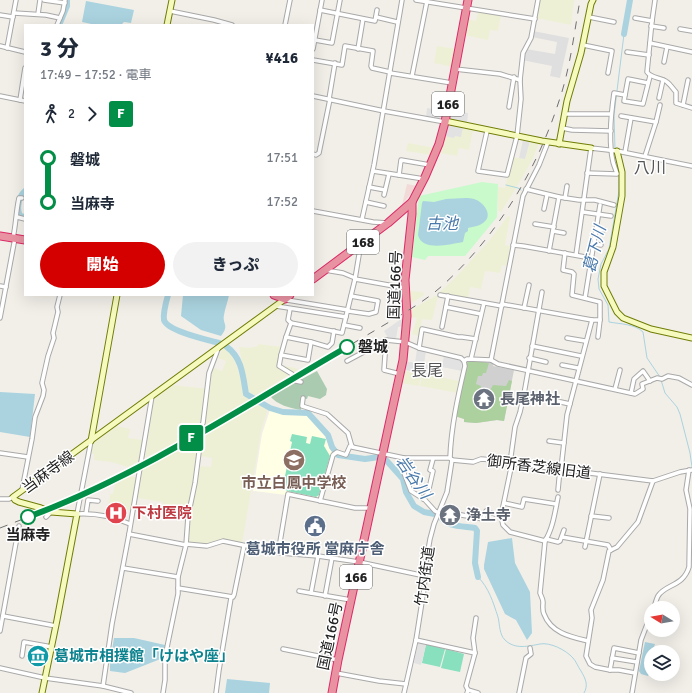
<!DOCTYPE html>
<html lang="ja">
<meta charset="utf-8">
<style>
:root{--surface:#fff;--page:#f2f2f3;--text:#1f2937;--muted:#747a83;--accent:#d40000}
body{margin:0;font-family:Signika,"Noto Sans JP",sans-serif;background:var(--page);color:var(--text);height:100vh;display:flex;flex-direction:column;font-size:15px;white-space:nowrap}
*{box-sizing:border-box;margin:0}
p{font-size:13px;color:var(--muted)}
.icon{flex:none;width:22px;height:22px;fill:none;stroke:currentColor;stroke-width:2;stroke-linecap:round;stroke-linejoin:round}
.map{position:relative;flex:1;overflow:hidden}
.sheet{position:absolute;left:24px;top:24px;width:290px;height:272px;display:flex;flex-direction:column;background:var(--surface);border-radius:0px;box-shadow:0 4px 16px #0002}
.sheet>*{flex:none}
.badge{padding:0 8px;border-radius:3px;font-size:14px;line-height:26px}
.needle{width:26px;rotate:281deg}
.buttons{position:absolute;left:644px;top:601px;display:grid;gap:8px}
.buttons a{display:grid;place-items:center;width:36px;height:36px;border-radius:50%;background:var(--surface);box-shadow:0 4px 16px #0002;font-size:20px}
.map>.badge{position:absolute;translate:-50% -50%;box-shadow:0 0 0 2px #fff}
.legs{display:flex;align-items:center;gap:6px;height:44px;padding:0 16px;font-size:13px}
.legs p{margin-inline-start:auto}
.head{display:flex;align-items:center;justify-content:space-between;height:68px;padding:0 16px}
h1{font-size:22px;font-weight:800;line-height:30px}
.action{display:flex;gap:8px;margin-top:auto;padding:8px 16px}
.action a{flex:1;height:46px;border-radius:24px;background:var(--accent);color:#fff;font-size:16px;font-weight:800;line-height:46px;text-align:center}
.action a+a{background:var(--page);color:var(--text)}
ul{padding:0 16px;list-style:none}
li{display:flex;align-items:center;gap:14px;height:44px;font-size:15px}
li i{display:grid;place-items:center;width:6px;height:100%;margin:0 5px;background:currentColor}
li i::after{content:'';width:10px;height:10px;margin:-5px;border:3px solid;border-radius:50%;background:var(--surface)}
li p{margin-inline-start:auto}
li:first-child i{background:linear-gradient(#0000 50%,currentColor 0)}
li:last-child i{background:linear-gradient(currentColor 50%,#0000 0)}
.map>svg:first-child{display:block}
.residential{fill:#e0dfdf}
.commercial{fill:#f2dad9}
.education{fill:#ffffe5}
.religious{fill:#d0d0d0}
.farmland{fill:#eef0d5}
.forest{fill:#add19e}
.cemetery{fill:#aacbaf}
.park{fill:#c8facc}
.pitch{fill:#88e0be}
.parking{fill:#e2e2e2}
.water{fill:#aad3df}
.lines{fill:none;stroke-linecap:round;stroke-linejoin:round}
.stream{stroke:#aad3df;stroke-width:1}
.river{stroke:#aad3df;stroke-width:6}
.street-casing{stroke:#a9a9a9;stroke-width:5.5}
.secondary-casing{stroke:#707d05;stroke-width:7}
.highway-casing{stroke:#dc2a67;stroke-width:9}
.street{stroke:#fff;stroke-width:3.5}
.secondary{stroke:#f7fabf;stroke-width:5}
.highway{stroke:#e892a2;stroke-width:7}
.rail{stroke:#707070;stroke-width:1;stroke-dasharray:8 8;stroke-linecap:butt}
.line-1-casing{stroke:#fff;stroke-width:9}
.line-1{stroke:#028e46;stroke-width:6}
.stop-1-dot{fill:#fff;stroke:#028e46;stroke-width:2}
.labels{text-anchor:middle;stroke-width:3;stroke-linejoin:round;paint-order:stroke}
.shield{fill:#fff;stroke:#646464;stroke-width:1}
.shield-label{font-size:14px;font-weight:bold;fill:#222}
.street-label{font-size:15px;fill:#222;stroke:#fff}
.stop-label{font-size:15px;font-weight:bold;fill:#222;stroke:#fff;text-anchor:start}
.worship-label{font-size:15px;font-weight:bold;fill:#5b616d;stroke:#fff;text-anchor:start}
.education-label{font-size:15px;font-weight:bold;fill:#785e54;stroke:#fff}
.health-label{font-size:15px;font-weight:bold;fill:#be3a42;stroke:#fff;text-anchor:start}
.service-label{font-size:15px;font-weight:bold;fill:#4e5e75;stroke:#fff}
.culture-label{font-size:15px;font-weight:bold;fill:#0d838f;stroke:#fff;text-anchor:start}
.neighbourhood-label{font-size:16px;fill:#555;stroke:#fff}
.water-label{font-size:16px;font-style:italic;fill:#4a7aab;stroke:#fff}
</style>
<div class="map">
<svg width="692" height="693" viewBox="0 0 692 693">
<rect width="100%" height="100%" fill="#f2efe9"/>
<!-- residential -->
<path class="residential" d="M533,31L569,38L560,78L550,76L552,66L522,60L526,49L555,54L557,42L532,37Z"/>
<!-- commercial -->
<path class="commercial" d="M407,184L417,186L402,205Z"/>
<!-- education -->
<path class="education" d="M270,410L294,414H307L326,434L332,451L329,468L320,498H316L287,492L286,495L253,491L262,434Z"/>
<!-- religious -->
<path class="religious" d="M469,360L494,363L493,366L514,370L504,421L497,420L476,423L464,422V419L455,416L467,363Z"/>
<!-- farmland -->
<g class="farmland">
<path d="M539,0H574L571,25L536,18Z"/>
<path d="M478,12L501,15L498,31L490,30L488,40L464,35L467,19L476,21Z"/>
<path d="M437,46L456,49L453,67L434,63Z"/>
<path d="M463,127L473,130L469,150L459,148L457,156L440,153L445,136L454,138Z"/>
<path d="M530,142L539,143L533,158L515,190L501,212L498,211V187L505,188L512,157L525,159Z"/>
<path d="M408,143L435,148L432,155L406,151Z"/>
<path d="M508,216L510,217L505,245L510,246L507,266L502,265L500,273L485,271L481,289L470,287L468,298L439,293L457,276L489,241Z"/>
<path d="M410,291L423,292L424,295L410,304Z"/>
<path d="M435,296H438L432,320L422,319L419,336L412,334L417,318L409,317V311Z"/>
<path d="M258,344L282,347L277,364L299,369L256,395H252L250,393L247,387L239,347L249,348L258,346Z"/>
<path d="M224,348L230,352L235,362L242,382L243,393L246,396L252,398L205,427L145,458L154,399L172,385L209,389V380L214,368L222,371L226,361L218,358L221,352Z"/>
<path d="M405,371L421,374L419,386L401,383Z"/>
<path d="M422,374L460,381L458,393L420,386Z"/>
<path d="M259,402L268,408L261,432L257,456L242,544L216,540L209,544L187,543L190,517L199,466L211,467L212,458L200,456L204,435Z"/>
<path d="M117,426L130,429L128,438L143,440L139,461L128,467L111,462L94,460V454L90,453L91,444Z"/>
<path d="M199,437L195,473L186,518L161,514L163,502L137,498L143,468Z"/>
<path d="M131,474L132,477H137L132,511L109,505L110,494H113L115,483Z"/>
</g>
<!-- forest -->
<path class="forest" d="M469,360L489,363L486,373H483L482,376H478L476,384L481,386L479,395L485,396L486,392H489L493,385L506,386L509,380L512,381L504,421L497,420L476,423L464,422V419L455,416L467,363Z"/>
<!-- cemetery -->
<path class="cemetery" d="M317,371L327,389L326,395L320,399L308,396L307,399L302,398L301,410C290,408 277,405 270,396Z"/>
<!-- park -->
<path class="park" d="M482,182L498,184L497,217L465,256H428L425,260L412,257L419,196Z"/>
<!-- pitch -->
<g class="pitch">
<path d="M292,434L307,437L306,443L310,444L312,436L326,439L324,446L330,456L319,495L316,497L287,491L283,486L292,442L290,441Z"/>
<path d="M426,644L445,649L440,667L422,663Z"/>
<path d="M446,649L464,654L460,672L441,668Z"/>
</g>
<!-- parking -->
<g class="parking">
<path d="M452,97L461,99L460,112L468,113L467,123L450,120L448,118Z"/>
<path d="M427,108L444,111L442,121L426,118Z"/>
<path d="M447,123L463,127L461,137L455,136L454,138L445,136Z"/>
<path d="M523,140L530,141L525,159L519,158Z"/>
<path d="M404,317V326L398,327L396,339L388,338L384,331Z"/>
<path d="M417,349L426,351L424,364L436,366L434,375L405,370V361L415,363Z"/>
<path d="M444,355L461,360L462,371L442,367Z"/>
<path d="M418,643L426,645L421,665L414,663Z"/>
</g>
<!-- water -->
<g class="water">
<path d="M86,1L134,10L131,23L124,22L121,25H96L82,22Z"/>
<path d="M446,199C455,199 466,197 474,199C484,202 494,216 483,223C479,226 472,227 468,228V231L465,233L463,242C451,244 422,252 418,235L422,203L423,201L434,202Z"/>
<path d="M183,295H229C228,301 225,308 224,315C222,324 230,325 221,336L201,330L181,316Z"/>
<path d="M0,392L35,394L30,437L0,432Z"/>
<path d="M512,538L515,563L530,592L532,633L527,640L516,620L505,614L484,569V565L488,542Z"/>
<path d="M114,638H134L165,645L163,658L125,673L110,671V662Z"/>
<path d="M645,642L655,644L654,647L657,650V652H651V670L648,676L641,674L639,671Z"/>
<path d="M227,679L270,683L269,693H225Z"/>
</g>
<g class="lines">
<!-- stream -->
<g class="stream">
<path d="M615,149L614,115L624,34"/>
<path d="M615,152L619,175V191L609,249L601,264L598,279L599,289L608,305L609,322C620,324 635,324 643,332L647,358L660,377"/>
<path d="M506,185L518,188L521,190"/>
<path d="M661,380L665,393L677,407L680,414L690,453L692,467"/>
<path d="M478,577C489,588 493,602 498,617C500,625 499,634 505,640C515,650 529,646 540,644C550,642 566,650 573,658C576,661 578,667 581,671C585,678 589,685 584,693"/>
</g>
<!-- river -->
<g class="river">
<path d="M59,25L67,6V0"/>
<path d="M624,34L630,0"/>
<path d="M25,191C19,196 16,208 20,216L25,217"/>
<path d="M168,295C166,302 163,313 164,320C167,331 208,340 219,343"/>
<path d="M227,347C242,358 243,376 246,394L270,408L283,412L308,413L328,435L332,447L338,455L365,459L379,457L386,460L403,479L406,492L414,506L424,512L440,515C443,527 464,526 475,528L477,531L475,563L478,577"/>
</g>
<!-- street casing -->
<g class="street-casing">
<g id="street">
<path d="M44,0L65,3"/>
<path d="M416,0L535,19"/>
<path d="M655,0L652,21L647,72C652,79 661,77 667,82C671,85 673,89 676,92V103L692,108"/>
<path d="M320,10L375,21L377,10"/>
<path d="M170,11L214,20L232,25"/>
<path d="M14,13L46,15L60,18"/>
<path d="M38,14L40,0"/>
<path d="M0,15L13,17"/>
<path d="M376,17L397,22"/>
<path d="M589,17L614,22"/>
<path d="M635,18L652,21"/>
<path d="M57,25L63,11L65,0"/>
<path d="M285,25L290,0"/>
<path d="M651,26L664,28"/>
<path d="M680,29L692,31"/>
<path d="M315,40L332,43L340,0"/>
<path d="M650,43L692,52"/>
<path d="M583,45L612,51L608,73"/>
<path d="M0,46L25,52"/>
<path d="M7,48L16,0"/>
<path d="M313,49L322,0"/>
<path d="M358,49L363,19"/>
<path d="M627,52L649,55"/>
<path d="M313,60L342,65L345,46L373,51L371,66L372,68L390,72"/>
<path d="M664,62L667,47"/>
<path d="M455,69L500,74L520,80"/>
<path d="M390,73L452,83"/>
<path d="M412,76L427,1"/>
<path d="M648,83L628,79L624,101L643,104L650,76"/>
<path d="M0,96L25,101"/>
<path d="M313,96L384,111L445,122"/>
<path d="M659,98L663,80"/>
<path d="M329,99L335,63"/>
<path d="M20,100L25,68"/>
<path d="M683,105L688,80"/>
<path d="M509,107L514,77"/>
<path d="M565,114H611"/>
<path d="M621,116L656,122"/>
<path d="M562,128L572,130L611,131"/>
<path d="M487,131L478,171L507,175L517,136L521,99L520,80L523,53L531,38L538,0"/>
<path d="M625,152L631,118"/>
<path d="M313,154L316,155L319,153L330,99"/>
<path d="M645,156L656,122L660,105"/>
<path d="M373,171L424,179"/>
<path d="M587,173L617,174C616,170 614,166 613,162C608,141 611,114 614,93L625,95"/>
<path d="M399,175L401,160L430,165"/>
<path d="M369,187L385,190"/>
<path d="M526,189L559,197L579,200H595L614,205"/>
<path d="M384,195L389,174"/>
<path d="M565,198L567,186"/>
<path d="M366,202L384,206"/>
<path d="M544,209L547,195"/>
<path d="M313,211L373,222L387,223"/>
<path d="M583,212L611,216"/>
<path d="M17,217L25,219"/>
<path d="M362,219L374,165L402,0"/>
<path d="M535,224L554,227"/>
<path d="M596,229L604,230"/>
<path d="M553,231L564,233"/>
<path d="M13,238C16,224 16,211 19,198H22"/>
<path d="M593,244L601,245"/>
<path d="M513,245L523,246L591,258"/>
<path d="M549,251L559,197"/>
<path d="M576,255L591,148L617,151L692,166"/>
<path d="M325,270L343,273L355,278"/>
<path d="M355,279L405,288"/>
<path d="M0,286L6,287"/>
<path d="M440,295L502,306"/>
<path d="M585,298L600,205"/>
<path d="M285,299L287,300L348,310"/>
<path d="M502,304L592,320H600V302L572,295L574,274L572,272L563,270L565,253"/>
<path d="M276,306L346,317"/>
<path d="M391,307L394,286"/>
<path d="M446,307L481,314"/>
<path d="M524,308L529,285"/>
<path d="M348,311L369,314L376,312L378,301L351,296"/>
<path d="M0,318L15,238"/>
<path d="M291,323L342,333L355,279L361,243"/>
<path d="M344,325L360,328"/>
<path d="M442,327L448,296"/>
<path d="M286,337L311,342L308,360L281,355Z"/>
<path d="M286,337L291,323L288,320L290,309"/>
<path d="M598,337L600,320"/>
<path d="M567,338L585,341"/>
<path d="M386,340L384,370L400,374"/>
<path d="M311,342L328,347L332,343L334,331"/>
<path d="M532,346L581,356"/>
<path d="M419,348L422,329L458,337H462L476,339"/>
<path d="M281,355L279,366L292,374L296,381L301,382"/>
<path d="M529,358L546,362"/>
<path d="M471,359L484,303"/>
<path d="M491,360L498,364L635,394L643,389L642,384L657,378L662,379L668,376L679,378L692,385"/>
<path d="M347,361L386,340L405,342L419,348L461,358L464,361L465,366C458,396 451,427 450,458L452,460"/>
<path d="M464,361L467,359L491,360L523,196L539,165L548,142"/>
<path d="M562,365L578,368"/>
<path d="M615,389L620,370"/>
<path d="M631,393L634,379L643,371L650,381"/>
<path d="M524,394L570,404"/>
<path d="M303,398L302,406L327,414L348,433L352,447L404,458H450"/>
<path d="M91,441L77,514C95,513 114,517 130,524"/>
<path d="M549,441L564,443"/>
<path d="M0,453L28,457"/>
<path d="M404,458V473L411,491L425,500L435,511L439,513"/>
<path d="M452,460L473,462L481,459L495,460L510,463L653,481L680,472L692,470"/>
<path d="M510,463L515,427L520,412L524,394L542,292"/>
<path d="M512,463L501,516L503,525L510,532L545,541L540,593C541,596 543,599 543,602C543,606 542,610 544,614C551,633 571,637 588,641"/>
<path d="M561,469L567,415L592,320"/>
<path d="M22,490L32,439L35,417L43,396L44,390L42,383L48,356L54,338L53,333L58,312L57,307L60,295"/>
<path d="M558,490L560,469"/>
<path d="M0,499H9L13,497"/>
<path d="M423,499L428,493L433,471L430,470L433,459"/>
<path d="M320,501L333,455L337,452L346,455L350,446H352"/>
<path d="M504,503L522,507L524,499L556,504"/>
<path d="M440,511L483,519L486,511L501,516"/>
<path d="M86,513L88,500L98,501"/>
<path d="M591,516L609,518"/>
<path d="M46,517L51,512"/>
<path d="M129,534L186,545"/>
<path d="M562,537L608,545L611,550"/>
<path d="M546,539L558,542L560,541L564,530"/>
<path d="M545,541C553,528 555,512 558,497"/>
<path d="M186,544L207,546L223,541L281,553L318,556L359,562L425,576"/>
<path d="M585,547L600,474"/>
<path d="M281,553L280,542L288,494L355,508H371"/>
<path d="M123,568L178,577"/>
<path d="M178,588L233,597"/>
<path d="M299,591L351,600"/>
<path d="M311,593L318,556"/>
<path d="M325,596L332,558"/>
<path d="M654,608C655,604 656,600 658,596C665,584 683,587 689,567L690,509L686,490L689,470"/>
<path d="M3,616L56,626"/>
<path d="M0,631L19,526"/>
<path d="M416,640L475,653"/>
<path d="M283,649L338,660"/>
<path d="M22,656L24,642L52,647"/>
<path d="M612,658L637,662"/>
<path d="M0,668L45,678L103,686L131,693"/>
<path d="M610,670L614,648L639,653"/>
<path d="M336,673L379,681L406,684"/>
<path d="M635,673L619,670H610L595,667L590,664L586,656L592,618L591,610L603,580L609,551L617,547L638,522L653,481"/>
<path d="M103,686L112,624L129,534L152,396"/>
<path d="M468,690L478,693"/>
<path d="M163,693L165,680V657L178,594V577L186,545L188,517L195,483L201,437L199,429L203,423L209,373L218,349"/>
<path d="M216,693L219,670L231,598L234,595L244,546"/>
<path d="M404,693L416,640L424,589L426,562L430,539L434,524L447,492L452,460"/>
<path d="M467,693L468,690L466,686L475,653L473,638L476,618"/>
<path d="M519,693L526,658L531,654L530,648"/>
<path d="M632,693L641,640L651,614"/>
</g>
</g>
<!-- secondary casing -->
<g class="secondary-casing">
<g id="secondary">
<path d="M167,25L172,0"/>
<path d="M445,121L542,141L591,148"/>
<path d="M559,144L567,101L581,53L591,4L593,0"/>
<path d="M617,151L622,172V196L613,247L604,272V286L617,312L623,318L651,329L692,338"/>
<path d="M91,441L117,295"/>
<path d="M42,693L57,620L77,514L51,512L41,508L19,502L15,500L13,497L285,299"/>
</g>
</g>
<!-- highway casing -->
<g class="highway-casing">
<g id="highway">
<path d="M0,236L25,240"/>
<path d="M313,279L388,223L412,202"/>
<path d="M274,295L285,299L290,295"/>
<path d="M332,693L338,660L403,360L407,316L405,280L412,214V202L425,177L439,144L445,122L468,0"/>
</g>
</g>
<!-- street -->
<use href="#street" class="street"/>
<!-- secondary -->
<use href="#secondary" class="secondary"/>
<!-- highway -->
<use href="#highway" class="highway"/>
<!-- rail -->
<path class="rail" d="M0,528L72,500L115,479L201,433L396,318C412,308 429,298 443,285C497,236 537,170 559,101C570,69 574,34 580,0"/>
</g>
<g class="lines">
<!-- line-1 casing -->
<g class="line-1-casing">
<path id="line-1" d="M28,517C141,475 243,407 347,347"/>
</g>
<!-- line-1 -->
<use href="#line-1" class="line-1"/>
</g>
<!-- icons -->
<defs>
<g id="temple-disc" transform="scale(1.15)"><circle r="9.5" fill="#6b7280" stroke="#fff"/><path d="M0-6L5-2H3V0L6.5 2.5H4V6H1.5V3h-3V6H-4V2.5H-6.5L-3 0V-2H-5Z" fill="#fff"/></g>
<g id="school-disc" transform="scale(1.15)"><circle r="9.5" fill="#8d6e63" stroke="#fff"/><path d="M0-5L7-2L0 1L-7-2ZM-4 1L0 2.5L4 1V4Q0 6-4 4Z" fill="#fff"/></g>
<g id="hospital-disc" transform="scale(1.15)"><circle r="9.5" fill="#e0444e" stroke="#fff"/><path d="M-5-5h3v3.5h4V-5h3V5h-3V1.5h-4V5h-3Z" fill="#fff"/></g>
<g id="civic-disc" transform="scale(1.15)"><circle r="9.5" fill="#5c6f8a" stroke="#fff"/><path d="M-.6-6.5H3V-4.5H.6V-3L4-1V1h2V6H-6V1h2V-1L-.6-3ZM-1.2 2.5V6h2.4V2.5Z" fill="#fff"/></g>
<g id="museum-disc" transform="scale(1.15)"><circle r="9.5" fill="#0f9aa8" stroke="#fff"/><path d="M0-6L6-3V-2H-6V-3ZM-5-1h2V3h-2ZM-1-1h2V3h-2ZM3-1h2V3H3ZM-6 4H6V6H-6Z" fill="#fff"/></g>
</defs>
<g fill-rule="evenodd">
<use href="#temple-disc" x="484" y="399"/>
<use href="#school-disc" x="294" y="460"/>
<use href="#hospital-disc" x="116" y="513"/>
<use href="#temple-disc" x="450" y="515"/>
<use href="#civic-disc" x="315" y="526"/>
<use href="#museum-disc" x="38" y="656"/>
</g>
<!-- markers -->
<g class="stop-1-dot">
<circle cx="347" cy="347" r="7"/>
<circle cx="28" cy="517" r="7"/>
</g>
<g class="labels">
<!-- shield labels -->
<g class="shield">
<rect x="432" y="92" width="32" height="24" rx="3"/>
<rect x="347" y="230" width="32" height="24" rx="3"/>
<rect x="340" y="565" width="32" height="24" rx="3"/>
</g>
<g class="shield-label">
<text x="448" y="109">166</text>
<text x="363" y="247">168</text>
<text x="356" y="582">166</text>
</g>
<!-- street labels -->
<g class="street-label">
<text transform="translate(395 285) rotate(-88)" y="5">国道166号</text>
<text transform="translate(539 467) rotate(7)" y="5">御所香芝線旧道</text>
<text transform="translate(48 472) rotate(-36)" y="5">当麻寺線</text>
<text transform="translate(425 576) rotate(-82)" y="5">竹内街道</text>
<text transform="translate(330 636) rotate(-78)" y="5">国道166号</text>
</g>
<!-- stop labels -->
<g class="stop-label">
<text x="358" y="352">磐城</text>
<text x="28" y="540" text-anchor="middle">当麻寺</text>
</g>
<!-- worship labels -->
<g class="worship-label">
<text x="500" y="404">長尾神社</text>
<text x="466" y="520">浄土寺</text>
</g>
<!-- education labels -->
<g class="education-label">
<text x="294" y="488">市立白鳳中学校</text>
</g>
<!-- health labels -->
<g class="health-label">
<text x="132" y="518">下村医院</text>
</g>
<!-- service labels -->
<g class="service-label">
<text x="315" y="554">葛城市役所 當麻庁舎</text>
</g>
<!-- culture labels -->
<g class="culture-label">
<text x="54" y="661">葛城市相撲館「けはや座」</text>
</g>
<!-- neighbourhood labels -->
<g class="neighbourhood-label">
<text x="650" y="173">八川</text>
<text x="427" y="376">長尾</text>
</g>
<!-- water labels -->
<g class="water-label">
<text x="442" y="229">古池</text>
<text transform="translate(594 249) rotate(-76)" y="6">葛下川</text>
<text transform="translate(414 477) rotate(55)" y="6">岩谷川</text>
</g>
</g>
</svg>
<div class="buttons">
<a><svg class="needle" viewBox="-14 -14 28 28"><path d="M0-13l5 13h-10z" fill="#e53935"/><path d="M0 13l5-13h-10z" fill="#747a83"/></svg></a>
<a><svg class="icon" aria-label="layers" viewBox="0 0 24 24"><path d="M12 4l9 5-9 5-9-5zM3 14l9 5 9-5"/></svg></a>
</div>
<b class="badge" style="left:191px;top:438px;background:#028e46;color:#fff">F</b>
<section class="sheet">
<div class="head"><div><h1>3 分</h1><p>17:49 – 17:52 · 電車</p></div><b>¥416</b></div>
<div class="legs"><svg class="icon" aria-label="walk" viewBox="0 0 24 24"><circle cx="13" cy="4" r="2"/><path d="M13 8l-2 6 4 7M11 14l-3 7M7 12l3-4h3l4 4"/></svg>2<svg class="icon" aria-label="forward" viewBox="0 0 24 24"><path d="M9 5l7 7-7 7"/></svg><b class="badge" style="background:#028e46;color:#fff">F</b></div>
<ul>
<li><i style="color:#028e46"></i><b>磐城</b><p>17:51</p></li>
<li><i style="color:#028e46"></i><b>当麻寺</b><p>17:52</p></li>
</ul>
<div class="action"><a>開始</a><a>きっぷ</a></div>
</section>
</div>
